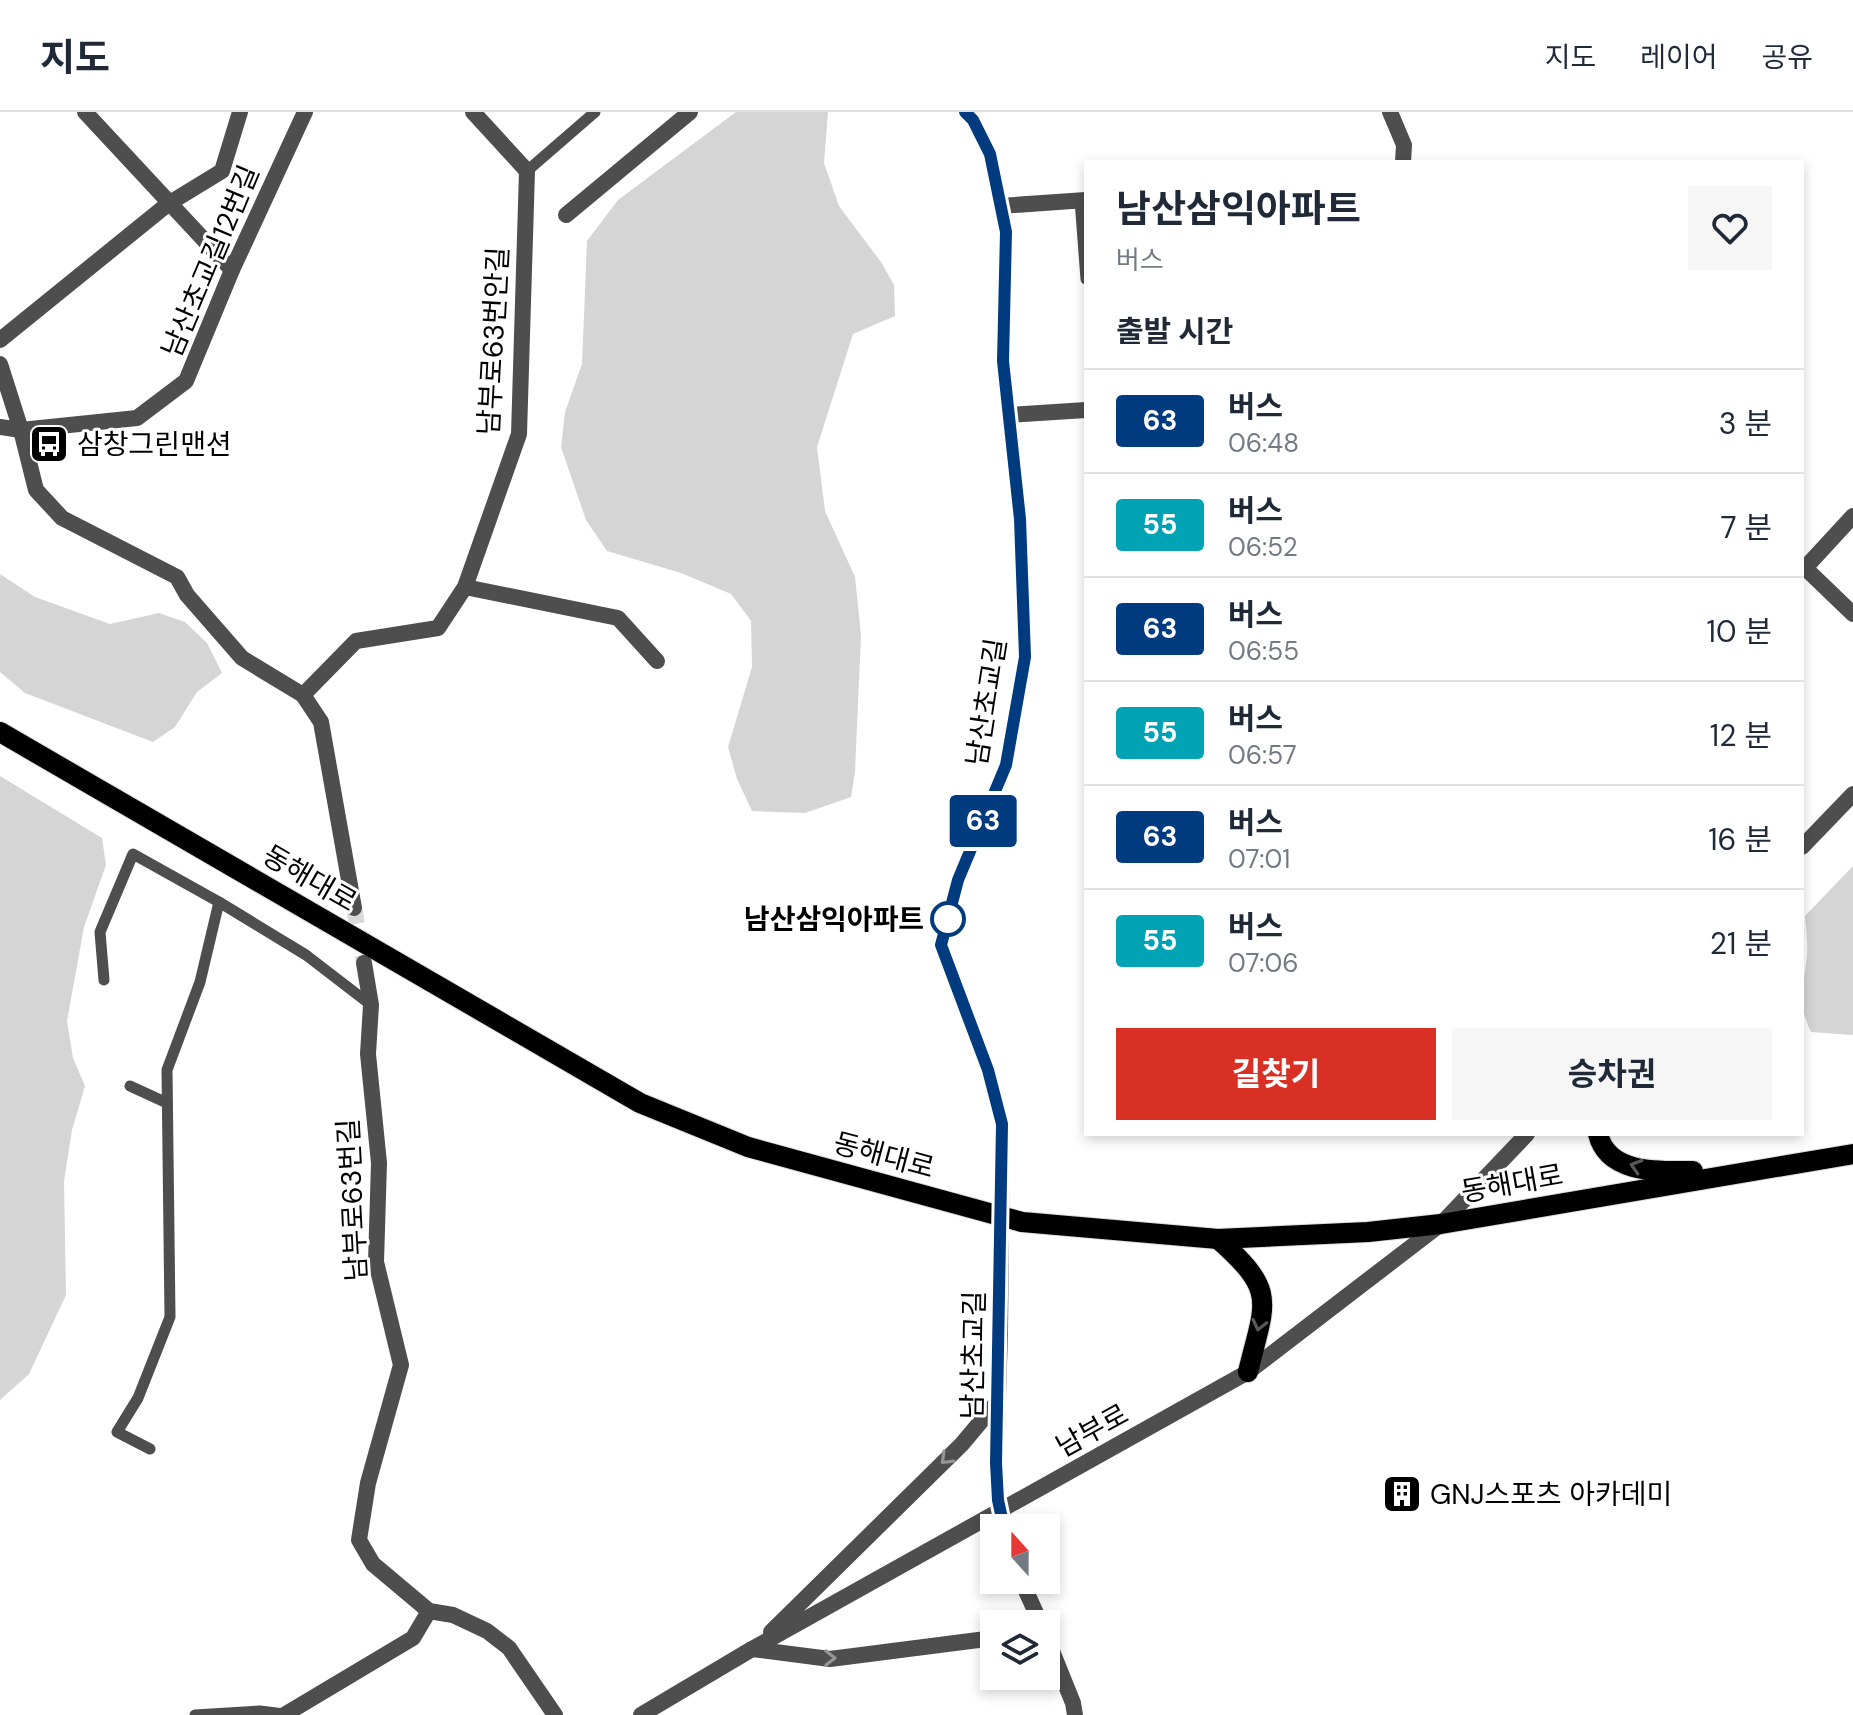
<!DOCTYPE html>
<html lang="ko">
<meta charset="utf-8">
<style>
:root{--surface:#fff;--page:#f6f6f7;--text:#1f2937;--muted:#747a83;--line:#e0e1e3;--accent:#d93025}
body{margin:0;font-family:"DM Sans","Noto Sans KR",sans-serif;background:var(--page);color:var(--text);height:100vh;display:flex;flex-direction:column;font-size:30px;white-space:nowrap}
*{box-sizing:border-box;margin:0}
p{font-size:26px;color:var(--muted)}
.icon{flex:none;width:44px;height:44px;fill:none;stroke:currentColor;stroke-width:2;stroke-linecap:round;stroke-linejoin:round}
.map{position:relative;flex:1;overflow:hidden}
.side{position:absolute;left:1084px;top:48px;width:720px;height:976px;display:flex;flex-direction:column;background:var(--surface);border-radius:0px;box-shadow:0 4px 12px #0003}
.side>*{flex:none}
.badge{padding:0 16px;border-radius:6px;font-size:28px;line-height:52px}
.needle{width:52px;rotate:339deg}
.tools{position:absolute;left:980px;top:1402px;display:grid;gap:16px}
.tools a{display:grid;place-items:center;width:80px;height:80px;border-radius:0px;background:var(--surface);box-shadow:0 4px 12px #0003;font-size:40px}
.map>.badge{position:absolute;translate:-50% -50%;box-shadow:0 0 0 4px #fff}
h2{padding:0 32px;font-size:30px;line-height:72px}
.round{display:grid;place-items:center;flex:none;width:84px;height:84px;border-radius:0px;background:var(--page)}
.summary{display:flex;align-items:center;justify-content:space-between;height:136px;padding:0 32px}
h1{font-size:38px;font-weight:700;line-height:60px}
.cta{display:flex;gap:16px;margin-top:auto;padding:16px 32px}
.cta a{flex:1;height:92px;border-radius:0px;background:var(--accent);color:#fff;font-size:32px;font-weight:700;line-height:92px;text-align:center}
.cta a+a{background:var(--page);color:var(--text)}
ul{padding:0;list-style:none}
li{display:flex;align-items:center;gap:24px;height:104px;padding:0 32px;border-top:2px solid var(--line)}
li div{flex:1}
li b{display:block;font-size:30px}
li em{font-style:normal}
li .badge{min-width:88px;font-weight:700;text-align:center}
header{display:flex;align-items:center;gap:48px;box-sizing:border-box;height:112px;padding:0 40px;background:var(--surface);border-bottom:2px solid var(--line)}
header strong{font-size:38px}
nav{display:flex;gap:44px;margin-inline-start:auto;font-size:28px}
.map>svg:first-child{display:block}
.green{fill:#d5d5d5}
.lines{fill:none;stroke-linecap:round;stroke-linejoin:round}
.minor-tunnel{stroke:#d9d9d9;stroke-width:16;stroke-dasharray:16 8;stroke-linecap:butt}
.primary-casing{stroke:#dbdbdb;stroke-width:22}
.service{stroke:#4e4e4e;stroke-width:11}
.minor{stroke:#4e4e4e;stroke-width:16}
.tertiary{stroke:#4e4e4e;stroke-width:16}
.primary{stroke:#000;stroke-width:20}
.minor-bridge{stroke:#4e4e4e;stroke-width:16}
.oneway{stroke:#595959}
.oneway2{stroke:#959595}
.line-casing{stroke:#fff;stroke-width:18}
.line{stroke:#003b80;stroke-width:12}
.stop-dot{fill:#fff;stroke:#003b80;stroke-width:4}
.labels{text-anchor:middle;stroke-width:6;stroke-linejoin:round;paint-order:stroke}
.street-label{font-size:28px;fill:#000;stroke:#fff}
.poi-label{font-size:28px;fill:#000;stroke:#fff;text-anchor:start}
.stop-label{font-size:28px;font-weight:bold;fill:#000;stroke:#fff;text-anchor:end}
</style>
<header>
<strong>지도</strong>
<nav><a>지도</a><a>레이어</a><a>공유</a></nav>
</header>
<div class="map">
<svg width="1853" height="1603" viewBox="0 0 1853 1603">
<rect width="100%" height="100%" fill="#fff"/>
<!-- green -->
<g class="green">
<path d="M736,0H828L824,51L839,94L881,150L894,173L895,204L853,222L817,335L825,399L855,465L861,523L855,660L851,685L805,701L752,699L737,667L728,635L752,555L751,509L731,482L681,461L607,439L586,408L561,335L565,300L582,252L587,129L618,88Z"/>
<path d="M0,462L35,485L110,512L159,501L185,510L207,531L222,561L197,580L175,615L153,630L25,581L0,560Z"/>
<path d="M0,664L102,726L106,753L84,815L67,909L73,946L85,974L72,1018L64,1069L66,1183L29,1262L0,1288Z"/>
<path d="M1853,754V923L1811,920C1796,889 1804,875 1807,843C1808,830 1806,817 1805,804Z"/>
</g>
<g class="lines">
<!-- minor-tunnel -->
<path class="minor-tunnel" d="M354,796L364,851"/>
<!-- primary casing -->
<g class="primary-casing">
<g id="primary">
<path d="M0,620L640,991L748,1035L1022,1110L1218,1127L1368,1120L1441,1112L1853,1042"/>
<path d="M1598,1022C1608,1063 1660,1059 1693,1059"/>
<path d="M1218,1127C1278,1180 1265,1189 1248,1260"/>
</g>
</g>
<!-- service -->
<g class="service">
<path d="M527,59L595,0"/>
<path d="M1080,88L1086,167"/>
<path d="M104,868L100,820L133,742L219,790"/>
<path d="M130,974L167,991"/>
<path d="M150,1337L117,1320L138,1286L170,1205L167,958L200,870L219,790L306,843L371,893"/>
<path d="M195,1603L260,1599L284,1602"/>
</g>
<!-- minor -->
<g class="minor">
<path d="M85,0L232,158"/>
<path d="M965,0L973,8L990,42L1006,120L1003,249L1020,407L1025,545L1006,653L958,768L941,833L988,958L1002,1012"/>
<path d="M1390,0L1404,33L1403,50"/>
<path d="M1000,94L1086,88"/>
<path d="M566,103L690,0"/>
<path d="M0,228L168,92L222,59L240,0"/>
<path d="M0,252L21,318L36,378L62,406L177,465L187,483L242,546L303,583L321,610L354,796"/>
<path d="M1008,303L1086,298"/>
<path d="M0,315L21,318L137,306L186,269L232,158L305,0"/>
<path d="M1802,453L1853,502"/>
<path d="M1805,456L1853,404"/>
<path d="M465,475L618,506L657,549"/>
<path d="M303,583L356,529L438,516L465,475L519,322L527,59L473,0"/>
<path d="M364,851L371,893L368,942L379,1051L376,1150L401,1253L368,1371L359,1428L373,1452L429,1499L453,1503L487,1519L509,1536L555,1603"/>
<path d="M996,1351L1000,1221"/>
<path d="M1021,1468L1041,1512"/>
<path d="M1046,1524L1073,1591L1075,1603"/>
<path d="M284,1603L413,1526L429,1499"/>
</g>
<!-- tertiary -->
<g class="tertiary">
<path d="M1802,735L1853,682"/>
<path d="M771,1520L962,1332L998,1289"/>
<path d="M752,1537L830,1547L994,1526"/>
<path d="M641,1603L752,1537L1248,1260L1441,1112L1527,1022"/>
</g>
<!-- primary -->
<use href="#primary" class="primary"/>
<!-- minor-bridge -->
<g class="minor-bridge">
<path d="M1000,1221L1002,1012"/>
<path d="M996,1351L998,1388L1004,1416"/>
</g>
</g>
<!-- one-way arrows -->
<defs><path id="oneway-chevron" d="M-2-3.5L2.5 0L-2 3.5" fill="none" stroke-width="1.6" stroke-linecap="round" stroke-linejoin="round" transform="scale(2)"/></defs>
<g class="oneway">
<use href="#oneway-chevron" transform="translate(1636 1054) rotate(-163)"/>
<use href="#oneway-chevron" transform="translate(1259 1213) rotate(103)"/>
</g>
<g class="oneway2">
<use href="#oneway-chevron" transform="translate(946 1347) rotate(135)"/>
<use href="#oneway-chevron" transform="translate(830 1546)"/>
</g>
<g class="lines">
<!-- line casing -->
<g class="line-casing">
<path id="line" d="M965,0L973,8L990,42L1006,120L1003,249L1020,407L1025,545L1006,653L958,768L941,833L988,958L1002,1012L996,1351L998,1388L1004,1416"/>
</g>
<!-- line -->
<use href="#line" class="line"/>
</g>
<!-- icons -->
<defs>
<g id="bus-square" transform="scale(2)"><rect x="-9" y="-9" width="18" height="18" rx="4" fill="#000" stroke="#fff"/><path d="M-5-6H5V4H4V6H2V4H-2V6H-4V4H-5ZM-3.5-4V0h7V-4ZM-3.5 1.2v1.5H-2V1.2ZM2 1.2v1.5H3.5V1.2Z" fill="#fff"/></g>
<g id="building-square" transform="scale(2)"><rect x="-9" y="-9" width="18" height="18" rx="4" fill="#000" stroke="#fff"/><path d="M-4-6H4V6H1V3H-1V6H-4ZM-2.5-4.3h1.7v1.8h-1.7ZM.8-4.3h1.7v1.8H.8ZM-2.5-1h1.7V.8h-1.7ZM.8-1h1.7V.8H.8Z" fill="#fff"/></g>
</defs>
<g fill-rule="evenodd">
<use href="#bus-square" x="49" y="332"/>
<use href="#building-square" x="1402" y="1382"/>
</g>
<!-- markers -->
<circle class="stop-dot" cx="948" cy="807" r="16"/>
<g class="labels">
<!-- street labels -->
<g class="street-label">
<text transform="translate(210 149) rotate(-67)" y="10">남산초교길12번길</text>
<text transform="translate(493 229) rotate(-87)" y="10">남부로63번안길</text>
<text transform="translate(986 590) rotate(-81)" y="10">남산초교길</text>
<text transform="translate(310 766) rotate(30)" y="10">동해대로</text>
<text transform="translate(884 1043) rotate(15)" y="10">동해대로</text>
<text transform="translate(1512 1071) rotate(-10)" y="10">동해대로</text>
<text transform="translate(352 1088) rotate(-93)" y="10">남부로63번길</text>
<text transform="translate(973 1243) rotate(-89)" y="10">남산초교길</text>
<text transform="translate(1092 1318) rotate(-29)" y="10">남부로</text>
</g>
<!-- poi labels -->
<g class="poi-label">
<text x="77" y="342">삼창그린맨션</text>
<text x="1430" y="1392">GNJ스포츠 아카데미</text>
</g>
<!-- stop labels -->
<g class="stop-label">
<text x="924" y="817">남산삼익아파트</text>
</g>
</g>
</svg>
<div class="tools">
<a><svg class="needle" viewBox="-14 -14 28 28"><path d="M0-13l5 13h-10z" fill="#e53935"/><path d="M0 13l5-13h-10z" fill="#747a83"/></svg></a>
<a><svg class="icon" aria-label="layers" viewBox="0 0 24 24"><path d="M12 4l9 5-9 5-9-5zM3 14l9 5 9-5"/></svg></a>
</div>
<b class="badge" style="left:983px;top:709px;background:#003b80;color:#fff">63</b>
<section class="side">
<div class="summary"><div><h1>남산삼익아파트</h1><p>버스</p></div><a class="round"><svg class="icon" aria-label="heart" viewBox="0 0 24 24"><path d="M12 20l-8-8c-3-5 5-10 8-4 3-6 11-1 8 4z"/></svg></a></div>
<h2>출발 시간</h2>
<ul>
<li><span class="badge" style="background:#003b80;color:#fff">63</span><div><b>버스</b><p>06:48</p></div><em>3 분</em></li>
<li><span class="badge" style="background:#00a3b4;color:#fff">55</span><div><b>버스</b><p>06:52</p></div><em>7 분</em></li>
<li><span class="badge" style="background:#003b80;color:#fff">63</span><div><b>버스</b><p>06:55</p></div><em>10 분</em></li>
<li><span class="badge" style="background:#00a3b4;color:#fff">55</span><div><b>버스</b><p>06:57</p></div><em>12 분</em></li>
<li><span class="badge" style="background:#003b80;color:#fff">63</span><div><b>버스</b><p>07:01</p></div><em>16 분</em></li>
<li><span class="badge" style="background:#00a3b4;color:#fff">55</span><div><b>버스</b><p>07:06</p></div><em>21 분</em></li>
</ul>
<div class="cta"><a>길찾기</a><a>승차권</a></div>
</section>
</div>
